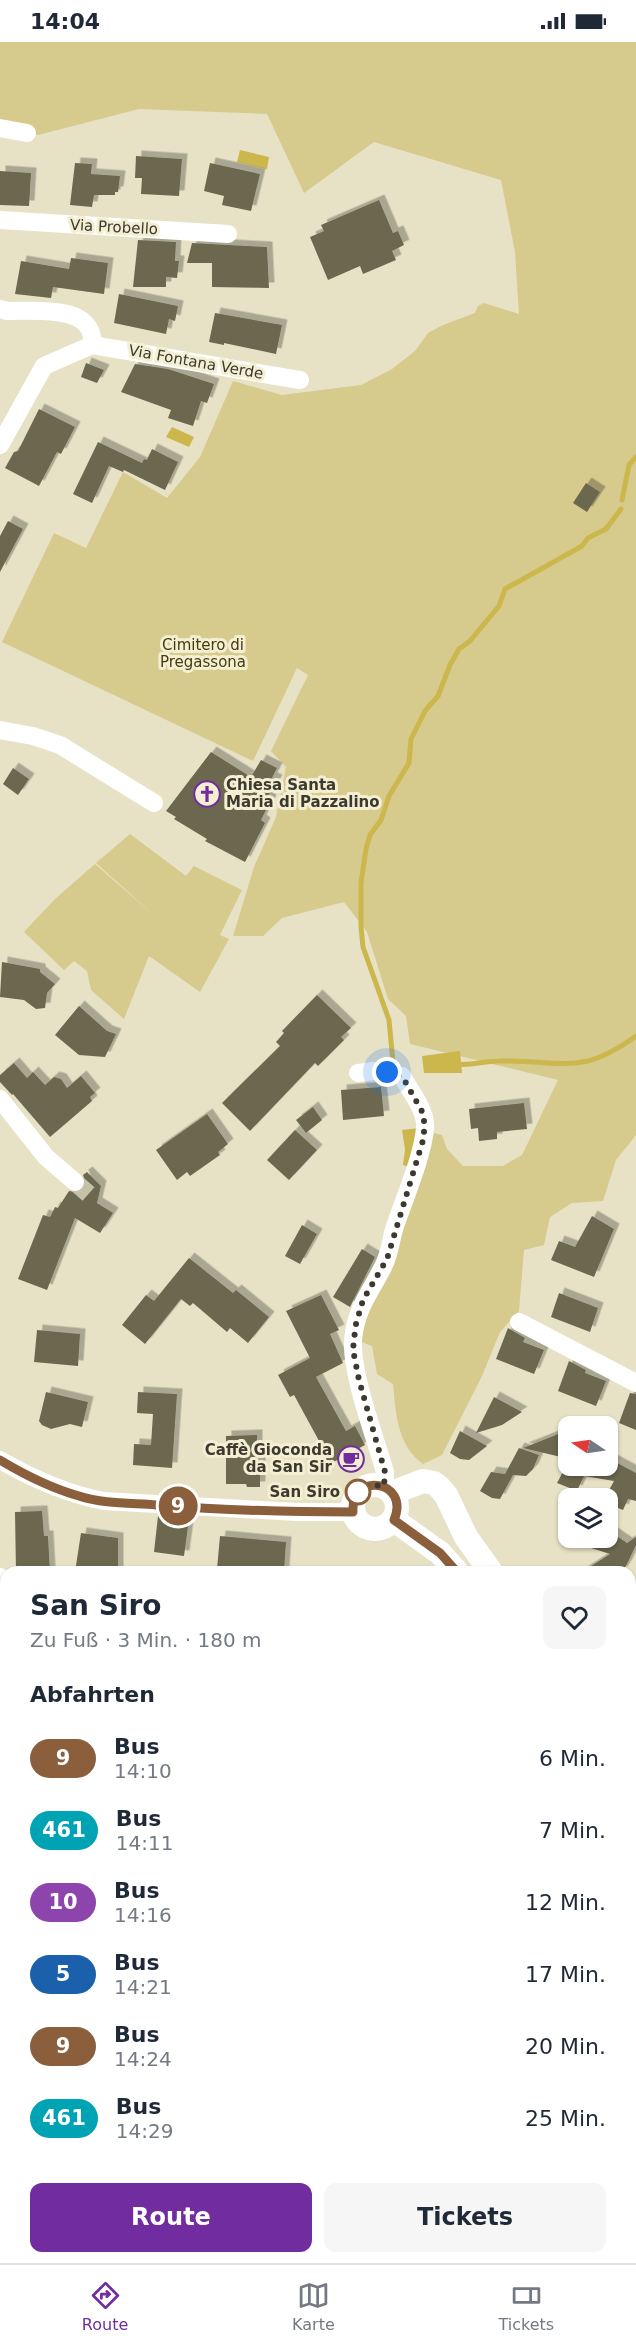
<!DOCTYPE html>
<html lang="de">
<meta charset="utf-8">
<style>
:root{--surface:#fff;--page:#f6f6f7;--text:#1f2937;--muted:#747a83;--line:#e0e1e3;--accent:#712ca0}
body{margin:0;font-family:"DejaVu Sans",sans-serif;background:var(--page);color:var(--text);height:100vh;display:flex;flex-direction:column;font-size:22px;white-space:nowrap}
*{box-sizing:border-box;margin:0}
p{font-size:20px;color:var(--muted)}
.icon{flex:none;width:33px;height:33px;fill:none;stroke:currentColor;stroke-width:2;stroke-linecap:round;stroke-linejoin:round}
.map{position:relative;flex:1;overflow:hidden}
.side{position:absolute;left:0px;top:1524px;width:636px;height:698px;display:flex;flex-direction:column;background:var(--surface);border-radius:18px 18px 0 0;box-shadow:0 2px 4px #0004}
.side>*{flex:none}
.badge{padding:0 12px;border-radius:20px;font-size:21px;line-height:39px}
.needle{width:39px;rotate:283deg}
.buttons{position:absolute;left:558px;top:1374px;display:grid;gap:12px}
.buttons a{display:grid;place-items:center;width:60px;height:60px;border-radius:12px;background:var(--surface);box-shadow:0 2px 4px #0004;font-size:30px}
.you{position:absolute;width:30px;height:30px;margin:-15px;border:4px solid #fff;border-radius:50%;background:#1a73e8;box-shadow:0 0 0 9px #1a73e833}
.map>.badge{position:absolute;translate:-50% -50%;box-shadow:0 0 0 3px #fff}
h2{padding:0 30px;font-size:22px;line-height:54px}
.round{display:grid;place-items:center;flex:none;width:63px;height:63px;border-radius:12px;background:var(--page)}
.head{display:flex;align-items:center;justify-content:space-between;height:102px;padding:0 30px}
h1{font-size:28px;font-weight:600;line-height:45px}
.action{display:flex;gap:12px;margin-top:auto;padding:12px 30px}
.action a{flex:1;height:69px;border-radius:12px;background:var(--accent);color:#fff;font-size:24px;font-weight:600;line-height:69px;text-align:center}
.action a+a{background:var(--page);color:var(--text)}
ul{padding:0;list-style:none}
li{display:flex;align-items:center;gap:18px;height:72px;padding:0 30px}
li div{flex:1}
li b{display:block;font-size:22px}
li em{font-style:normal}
li .badge{min-width:66px;font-weight:700;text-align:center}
.status{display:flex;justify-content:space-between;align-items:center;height:42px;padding:0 30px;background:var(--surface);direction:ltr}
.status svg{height:16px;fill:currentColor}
.dock{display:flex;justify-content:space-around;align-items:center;height:84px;border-top:2px solid var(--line);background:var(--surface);font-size:16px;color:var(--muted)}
.dock a{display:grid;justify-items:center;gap:3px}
.dock .current{color:var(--accent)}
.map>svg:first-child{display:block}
.green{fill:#d6ca8d}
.water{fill:#ccb74d}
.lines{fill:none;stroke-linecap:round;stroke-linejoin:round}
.stream{stroke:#ccb74d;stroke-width:5}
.building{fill:#6c674f;filter:url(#shadow)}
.minor-tunnel{stroke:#c5c0a8;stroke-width:18;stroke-dasharray:18 9;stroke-linecap:butt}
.minor{stroke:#fff;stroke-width:18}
.major{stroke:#fff;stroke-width:24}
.line-casing{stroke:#fff;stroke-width:14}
.line{stroke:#8b5e3c;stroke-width:9}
.walk{stroke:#3c3a2f;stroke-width:6;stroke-dasharray:0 10.8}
.stop-dot{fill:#fff;stroke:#8b5e3c;stroke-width:3}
.labels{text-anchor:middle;stroke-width:6;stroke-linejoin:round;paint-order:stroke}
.street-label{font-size:15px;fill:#3c3a2f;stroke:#f4efd3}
.park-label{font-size:15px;fill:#443b0e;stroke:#f4efd3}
.poi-label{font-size:15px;font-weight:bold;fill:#3c3a2f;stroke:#f4efd3;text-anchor:start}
.stop-label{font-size:15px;font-weight:bold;fill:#3c3a2f;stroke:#f4efd3;text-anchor:end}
</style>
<div class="status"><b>14:04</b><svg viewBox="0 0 49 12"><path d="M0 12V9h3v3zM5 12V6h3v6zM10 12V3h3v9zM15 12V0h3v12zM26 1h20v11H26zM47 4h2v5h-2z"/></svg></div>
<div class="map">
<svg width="636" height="2221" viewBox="0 0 636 2221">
<defs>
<filter id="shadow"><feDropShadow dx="5.5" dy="-5.5" stdDeviation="0" flood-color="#0004"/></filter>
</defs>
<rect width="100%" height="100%" fill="#e7e2c6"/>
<!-- green -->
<g class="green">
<path d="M0,0H636V1093L616,1118L603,1159L572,1161L550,1175L544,1203L524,1208L519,1269L500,1290L482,1334L442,1413L423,1422C397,1403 396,1372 393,1342L377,1332L372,1304L362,1300C359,1283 370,1262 376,1247C394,1194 413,1143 434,1091L442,1093L447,1107L463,1124H503L522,1113L558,1038L410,1002L406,974L388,957L367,890L344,860L282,876L263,894H233L254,825L276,775L286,725L271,709L308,633L297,626L253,719L2,600L54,491L86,506L123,430L167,456L200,415L233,339L282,353L361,343L392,327L415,309L428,291L443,283L475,271L478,264L484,261L519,272L515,210L501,138L374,100L304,151L267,72L139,67L38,93L0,84Z"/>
<path d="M130,792L186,834L194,824L242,848L220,893L229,897L200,950L149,914L124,977L91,948L87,929L74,919L64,928L24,890L55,857L95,822L157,876L96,821Z"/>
</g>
<!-- water -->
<g class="water">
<path d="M240,108L269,115L267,127L237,120Z"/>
<path d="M172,385L194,395L189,405L166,395Z"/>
<path d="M460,1009L462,1031H424L422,1014Z"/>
<path d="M419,1086L410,1125L403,1123L405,1107L402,1088Z"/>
</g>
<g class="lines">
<!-- stream -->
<g class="stream">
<path d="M622,458L629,423L636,415"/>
<path d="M393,1020L389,978L363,905L361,885V841L366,807L370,793L381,778L389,754L409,721L411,697L425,669L438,654L450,623L459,607L470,599L499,564L505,547L582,504L588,496L606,487L621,467"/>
<path d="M456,1022C470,1024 484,1019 498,1019C561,1017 579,1036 636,994"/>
</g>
</g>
<!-- building -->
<g class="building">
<path d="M136,114L182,117L179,154L141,152L142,136H135Z"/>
<path d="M75,121L92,122L91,132L120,134L118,150H115V153H94L92,165L70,163Z"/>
<path d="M210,121L260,132L251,169L222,163L224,154L204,149Z"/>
<path d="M0,129L31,131L29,164L0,163Z"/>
<path d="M379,158L393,191L398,189L404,203L392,209L396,218L363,232L360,224L328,238L310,195L324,189L321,183Z"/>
<path d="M138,198L176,200L175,219H179L177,236L166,235V245H133Z"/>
<path d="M192,201L267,205L269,246L212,245V221H187Z"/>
<path d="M71,216L108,221L104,252L53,245L51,256L15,252L21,219L69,227Z"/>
<path d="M119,252L178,264L175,279L169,277L166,292L114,281Z"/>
<path d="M215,271L282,283L276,312L224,301V303L209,300Z"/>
<path d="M86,321L104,328L97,341L81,335Z"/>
<path d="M135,322L168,327L214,342L207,361L201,359L193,384L168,376L171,368L121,350Z"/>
<path d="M39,367L75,385L61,412L57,410L39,444L5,426L14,410L18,409Z"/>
<path d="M98,400L142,421L144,417L147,418L152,407L178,420L165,448L124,428L123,430L109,424L92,461L73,452Z"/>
<path d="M586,441L600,450L587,470L573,461Z"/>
<path d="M8,479L23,487L0,530V494Z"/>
<path d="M211,710L251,735L261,718L277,726L272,736L277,738L267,756L271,758L261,778L265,781L245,820L205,799L207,797L174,777L176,775L166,769Z"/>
<path d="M13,726L29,737L18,753L3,742Z"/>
<path d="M2,920L40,927V930L55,942L47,951L45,966L36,967L24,958L0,955Z"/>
<path d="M317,953L351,986L341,995L344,998L318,1024L315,1021L250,1089L222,1061L280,1004L276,1000L284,991L282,989Z"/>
<path d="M79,964L107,989L116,992L105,1015L79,1013L55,993Z"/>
<path d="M14,1021L27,1036L33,1030L45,1043L54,1035L61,1037L67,1046L81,1034L95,1051L90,1055L92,1059L50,1095L13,1052L12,1053L0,1040V1033Z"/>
<path d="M381,1045L384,1074L343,1078L341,1048Z"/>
<path d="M524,1061L527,1087L497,1090V1097L479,1099L478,1086L471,1087L469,1067Z"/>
<path d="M313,1065L322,1078L306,1091L296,1078Z"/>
<path d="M207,1072L228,1102L218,1110L220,1113L190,1134L187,1130L177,1138L156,1108Z"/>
<path d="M295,1088L317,1108L289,1138L267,1118Z"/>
<path d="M87,1130L101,1144L97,1161L113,1171L100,1191L75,1176L47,1248L18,1237L43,1173L50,1175L55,1165L58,1166L69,1149L78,1151L83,1148L86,1142L83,1133Z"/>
<path d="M592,1174L614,1187L594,1235L551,1218L559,1199L575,1205Z"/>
<path d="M302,1183L317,1192L300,1222L285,1214Z"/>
<path d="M362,1207L375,1215L350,1265L333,1255Z"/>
<path d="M189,1216L233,1251L236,1248L269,1275L248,1301L230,1286L227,1290L193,1261L190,1264L181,1257L145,1302L122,1283L146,1253L154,1259Z"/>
<path d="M559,1251L598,1266L590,1290L551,1275Z"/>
<path d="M321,1253L339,1288L330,1292L343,1321L316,1335L346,1389L355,1384L365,1403L328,1423L318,1404L320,1403L318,1397L294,1353L290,1355L278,1333L310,1316L286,1269Z"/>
<path d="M508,1286L525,1296L523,1300L544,1308L534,1332L496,1317Z"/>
<path d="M37,1288L80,1292L78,1324L34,1320Z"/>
<path d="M569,1319L586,1328L585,1331L606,1339L596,1364L558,1349Z"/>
<path d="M46,1350L88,1360L82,1385L70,1382L51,1387L42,1383L39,1379Z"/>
<path d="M138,1350L177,1352L172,1426L133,1423L134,1402L151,1403L153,1372L137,1371Z"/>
<path d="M630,1351L636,1352V1388L619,1381Z"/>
<path d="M494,1355L522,1370L502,1383L476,1391Z"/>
<path d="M460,1389L487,1404L469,1418L460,1417L450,1411Z"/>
<path d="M561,1391L568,1396L561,1415L523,1406Z"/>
<path d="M257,1393V1420H260V1445H247L246,1442H226V1394Z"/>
<path d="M519,1406L539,1413L533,1427L526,1434L513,1433L500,1457L492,1456L480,1449L491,1430L505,1432Z"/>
<path d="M608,1416L636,1431V1459L628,1457L623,1468L608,1462V1450L614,1439L584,1434L577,1449L557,1441L566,1424H608Z"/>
<path d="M42,1469L44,1494H48L50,1530H16L15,1470Z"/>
<path d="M158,1474L189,1477L184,1514L154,1510Z"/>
<path d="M608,1488L627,1501L636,1495V1503L627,1522L622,1530H582L610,1512L569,1499V1496H608Z"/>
<path d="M81,1491L118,1496V1530H75Z"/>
<path d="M220,1494L286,1500L284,1530L217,1527Z"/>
</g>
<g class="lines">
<!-- minor-tunnel -->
<path class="minor-tunnel" d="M75,1140L92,1155"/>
<!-- minor -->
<g class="minor">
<path d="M0,86L27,91"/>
<path d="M0,178L228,192"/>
<path d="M0,267L7,269C34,269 96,262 92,303L44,324L0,403"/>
<path d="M92,303L300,338"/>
<path d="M0,688L33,694L60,703L154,761"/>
<path d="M358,1031L374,1029L402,1034C410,1049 425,1067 425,1083C425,1108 404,1158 395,1184C391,1196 390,1211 384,1223C371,1250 356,1265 353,1298C351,1332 375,1395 385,1430L384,1444"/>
<path d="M0,1057L46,1115L75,1140"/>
<path d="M519,1280L636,1341"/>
<path d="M0,1418C33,1437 66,1452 104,1459L297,1470H353"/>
<path d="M0,1535L6,1617"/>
<path d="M630,1782L636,1784"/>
<path d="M0,2138L6,2147"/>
<path d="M56,2216V2221"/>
<path d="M257,2221L259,2216"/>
</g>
<!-- major -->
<g class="major">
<circle cx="375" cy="1465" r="22"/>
<path d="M392,1451L423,1439L434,1441L439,1445L446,1453L466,1495L491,1530"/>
<path d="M394,1478L440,1511L457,1530"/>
<path d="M630,1666L636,1667"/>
<path d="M630,1906L636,1918"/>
</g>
</g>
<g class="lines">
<!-- line casing -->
<g class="line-casing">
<path id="line" d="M0,1418C25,1433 51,1446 79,1454C103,1462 131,1461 156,1463C221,1468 287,1470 353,1470C350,1429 411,1438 394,1478L440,1511L457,1530"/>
</g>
<!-- line -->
<use href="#line" class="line"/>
<!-- walk -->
<path class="walk" d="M358,1450L370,1443L384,1444L385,1430L359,1338L353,1308L354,1297L356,1282L363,1258L387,1217L424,1095V1073L402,1034L387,1030"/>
</g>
<!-- icons -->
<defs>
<g id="church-ring" transform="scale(1.35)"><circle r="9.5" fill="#f4efd3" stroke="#712ca0" stroke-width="1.5"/><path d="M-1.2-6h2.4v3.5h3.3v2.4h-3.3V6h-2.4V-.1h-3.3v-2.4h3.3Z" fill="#712ca0"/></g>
<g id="cafe-ring" transform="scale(1.35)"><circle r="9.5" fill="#f4efd3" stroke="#712ca0" stroke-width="1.5"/><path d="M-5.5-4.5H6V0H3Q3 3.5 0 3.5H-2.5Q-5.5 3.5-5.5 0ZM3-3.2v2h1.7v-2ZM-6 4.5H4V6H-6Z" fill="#712ca0"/></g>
</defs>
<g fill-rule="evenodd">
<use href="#church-ring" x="207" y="752"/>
<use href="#cafe-ring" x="351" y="1417"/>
</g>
<!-- markers -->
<circle class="stop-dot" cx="358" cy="1450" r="12"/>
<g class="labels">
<!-- street labels -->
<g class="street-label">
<text transform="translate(114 185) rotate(3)" y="5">Via Probello</text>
<text transform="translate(196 320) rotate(10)" y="5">Via Fontana Verde</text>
</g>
<!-- park labels -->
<g class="park-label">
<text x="203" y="608">Cimitero di<tspan x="203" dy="17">Pregassona</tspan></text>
</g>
<!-- poi labels -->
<g class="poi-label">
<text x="226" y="748">Chiesa Santa<tspan x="226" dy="17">Maria di Pazzalino</tspan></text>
<text x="332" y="1413" text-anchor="end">Caffè Gioconda<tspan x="332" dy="17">da San Sir</tspan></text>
</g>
<!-- stop labels -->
<g class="stop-label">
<text x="340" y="1455">San Siro</text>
</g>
</g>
</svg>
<div class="buttons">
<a><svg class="needle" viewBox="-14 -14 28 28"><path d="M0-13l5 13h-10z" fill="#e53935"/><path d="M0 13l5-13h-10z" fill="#747a83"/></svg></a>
<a><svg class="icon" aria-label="layers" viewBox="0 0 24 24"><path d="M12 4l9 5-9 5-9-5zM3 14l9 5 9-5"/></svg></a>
</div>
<div class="you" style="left:387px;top:1030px"></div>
<b class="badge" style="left:178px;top:1464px;background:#8b5e3c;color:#fff">9</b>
<section class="side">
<div class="head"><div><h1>San Siro</h1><p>Zu Fuß · 3 Min. · 180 m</p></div><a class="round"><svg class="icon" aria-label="heart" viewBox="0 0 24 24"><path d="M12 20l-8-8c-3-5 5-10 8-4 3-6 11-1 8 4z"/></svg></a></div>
<h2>Abfahrten</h2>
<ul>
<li><span class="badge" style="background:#8b5e3c;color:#fff">9</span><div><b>Bus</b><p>14:10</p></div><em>6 Min.</em></li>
<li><span class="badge" style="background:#00a3b4;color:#fff">461</span><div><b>Bus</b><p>14:11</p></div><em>7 Min.</em></li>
<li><span class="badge" style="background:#8e44ad;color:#fff">10</span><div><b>Bus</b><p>14:16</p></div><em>12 Min.</em></li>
<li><span class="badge" style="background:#1b60ab;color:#fff">5</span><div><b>Bus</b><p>14:21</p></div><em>17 Min.</em></li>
<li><span class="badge" style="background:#8b5e3c;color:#fff">9</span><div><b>Bus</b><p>14:24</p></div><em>20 Min.</em></li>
<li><span class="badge" style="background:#00a3b4;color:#fff">461</span><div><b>Bus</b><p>14:29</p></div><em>25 Min.</em></li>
</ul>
<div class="action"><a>Route</a><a>Tickets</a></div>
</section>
</div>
<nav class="dock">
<a class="current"><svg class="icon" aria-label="directions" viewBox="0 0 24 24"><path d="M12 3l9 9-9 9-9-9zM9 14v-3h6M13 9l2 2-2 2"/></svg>Route</a>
<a><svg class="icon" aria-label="map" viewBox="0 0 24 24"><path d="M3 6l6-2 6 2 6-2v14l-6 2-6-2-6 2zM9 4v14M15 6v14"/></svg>Karte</a>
<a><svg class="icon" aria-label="tickets" viewBox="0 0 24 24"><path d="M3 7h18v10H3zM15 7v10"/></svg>Tickets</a>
</nav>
